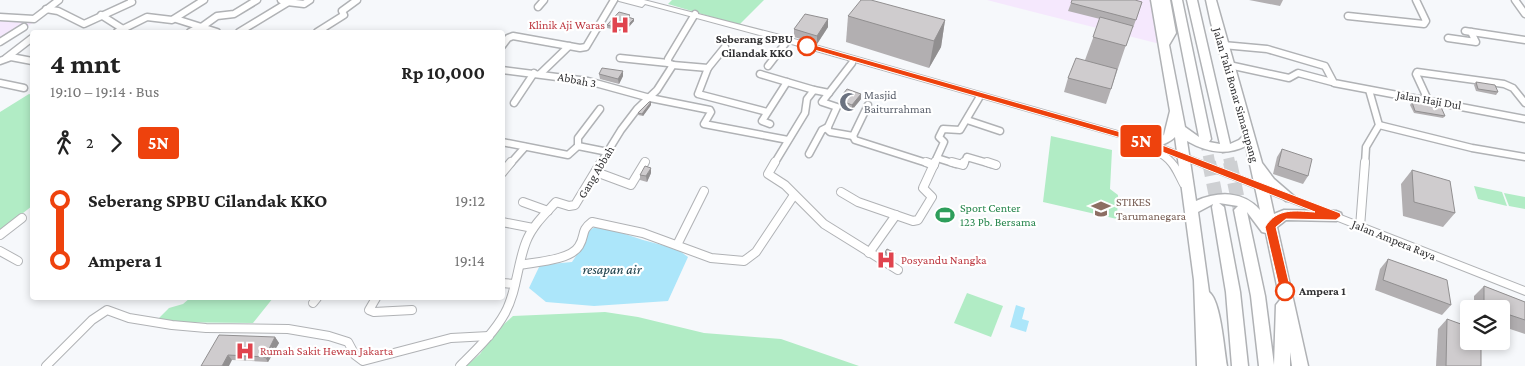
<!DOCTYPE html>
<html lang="id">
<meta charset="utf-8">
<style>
:root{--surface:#fff;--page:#f2f2f2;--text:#222;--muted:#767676}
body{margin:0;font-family:"Crimson Pro",serif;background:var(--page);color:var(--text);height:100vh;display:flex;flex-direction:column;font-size:19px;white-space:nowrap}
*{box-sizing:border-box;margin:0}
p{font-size:16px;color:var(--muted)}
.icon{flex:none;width:28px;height:28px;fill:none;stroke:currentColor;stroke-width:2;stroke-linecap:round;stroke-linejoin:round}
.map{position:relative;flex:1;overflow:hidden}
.side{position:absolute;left:30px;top:30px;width:475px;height:270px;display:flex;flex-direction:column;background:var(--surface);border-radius:5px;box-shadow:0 2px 8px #0003}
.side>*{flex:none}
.badge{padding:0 10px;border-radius:4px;font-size:18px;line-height:32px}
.controls{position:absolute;left:1460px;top:300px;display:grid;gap:10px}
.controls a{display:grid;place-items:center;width:50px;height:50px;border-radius:5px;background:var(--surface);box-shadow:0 2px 8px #0003;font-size:25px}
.map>.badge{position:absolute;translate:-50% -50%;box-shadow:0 0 0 2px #fff}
.legs{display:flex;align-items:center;gap:8px;height:55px;padding:0 20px;font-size:16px}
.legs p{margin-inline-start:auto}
.overview{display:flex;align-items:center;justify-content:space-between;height:85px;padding:0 20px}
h1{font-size:28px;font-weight:700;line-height:38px}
ul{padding:0 20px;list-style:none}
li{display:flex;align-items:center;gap:18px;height:60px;font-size:19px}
li i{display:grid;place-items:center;width:8px;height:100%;margin:0 6px;background:currentColor}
li i::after{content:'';width:12px;height:12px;margin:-6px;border:4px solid;border-radius:50%;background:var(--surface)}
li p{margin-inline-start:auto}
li:first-child i{background:linear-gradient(#0000 50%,currentColor 0)}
li:last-child i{background:linear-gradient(currentColor 50%,#0000 0)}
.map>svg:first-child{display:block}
.industrial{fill:#f5e8fd}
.green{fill:#b1ecc5}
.water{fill:#ace6fa}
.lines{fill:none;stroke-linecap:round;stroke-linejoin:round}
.highway-tunnel-far1{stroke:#ced0d3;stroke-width:11;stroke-dasharray:11 5.5;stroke-linecap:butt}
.highway-tunnel{stroke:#ced0d3;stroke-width:14;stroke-dasharray:14 7;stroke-linecap:butt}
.street-far1-casing{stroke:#b0b2b5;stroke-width:9}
.street-casing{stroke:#b0b2b5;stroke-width:10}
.secondary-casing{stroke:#b0b2b5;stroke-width:2}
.highway-casing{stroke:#b0b2b5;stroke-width:3}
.street-far1{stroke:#fff;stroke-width:6}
.street{stroke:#fff;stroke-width:8}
.secondary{fill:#fff;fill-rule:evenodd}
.highway{fill:#fff;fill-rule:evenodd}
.wall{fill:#b2afb1}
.shaded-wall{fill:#918f90}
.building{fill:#cfccce;stroke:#918f90}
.line-1{fill:#ee420d;stroke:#fff}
.stop-1-dot{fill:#fff;stroke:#ee420d;stroke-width:2.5}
.labels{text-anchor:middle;stroke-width:4.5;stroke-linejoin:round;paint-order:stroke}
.health-label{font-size:12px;fill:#be3a42;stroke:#fff;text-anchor:start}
.stop-label{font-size:12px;font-weight:bold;fill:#303032;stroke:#fff;text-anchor:end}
.street-label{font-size:12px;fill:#303032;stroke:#fff}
.worship-label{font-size:12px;fill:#5b616d;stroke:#fff;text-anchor:start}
.education-label{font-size:12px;fill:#785e54;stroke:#fff;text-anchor:start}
.leisure-label{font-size:12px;fill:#27864d;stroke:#fff;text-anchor:start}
.water-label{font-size:14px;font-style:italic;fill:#133742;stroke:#fff}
</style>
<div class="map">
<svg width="1525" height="366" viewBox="0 0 1525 366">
<rect width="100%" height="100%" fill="#f6f8fb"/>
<!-- industrial -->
<g class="industrial">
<path d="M987,0H1152L1160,44Z"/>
<path d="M0,16L39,19L0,44Z"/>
</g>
<!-- green -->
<g class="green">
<path d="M672,0H764L739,25L668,4Z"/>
<path d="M29,94L32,95V206L0,231V112Z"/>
<path d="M1051,136L1112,150L1110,189L1118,195L1117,219L1043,202Z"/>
<path d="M1474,186L1502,192L1507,206L1478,199Z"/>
<path d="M1504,193L1525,197V209L1509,206Z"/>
<path d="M967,293L1003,306L991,337L954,323Z"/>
<path d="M190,298H273L253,323L155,322L169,308L183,304Z"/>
<path d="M605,312L638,317L704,333L781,339L859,366H466L480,354L495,332L513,316Z"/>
</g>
<!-- water -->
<g class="water">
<path d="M598,225L643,240L677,249L688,257L668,301L594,306L546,302L529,288L540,265L572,262L584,244L587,232Z"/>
<path d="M1016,305L1025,308L1022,319L1029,321L1026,332L1010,327Z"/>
</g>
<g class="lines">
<!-- highway-tunnel-far1 -->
<g class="highway-tunnel-far1">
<path d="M1205,139L1210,164"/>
<path d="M1225,142L1230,164"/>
</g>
<!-- highway-tunnel -->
<g class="highway-tunnel">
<path d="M1209,162L1218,207"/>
<path d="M1230,162L1240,210"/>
</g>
<!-- street-far1 casing -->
<g class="street-far1-casing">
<g id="street-far1">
<path d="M1515,0L1525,14"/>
<path d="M287,2L304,4L310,0"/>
<path d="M538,7L544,0"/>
<path d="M46,9L58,11L84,24L132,2L131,0"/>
<path d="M101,15L123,29"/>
<path d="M1348,16L1424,24L1426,21L1416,0"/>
<path d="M0,17L34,19L59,0"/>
<path d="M176,19L217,32"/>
<path d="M203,26L217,16L234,14L257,0"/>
<path d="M1465,31L1525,40"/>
<path d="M117,32L147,17L172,20L204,0"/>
<path d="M190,32L200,27"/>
<path d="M239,32L287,3L281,0"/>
<path d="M317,32L344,15L342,11L357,0"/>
<path d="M1448,38L1476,42L1471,32"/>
<path d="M0,42L24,27"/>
<path d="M1223,45L1267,49L1325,66L1334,83L1525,119"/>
<path d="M502,46L508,38L513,36L580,48L586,47L614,0"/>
<path d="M6,58L32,38"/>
<path d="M620,58L668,63"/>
<path d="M0,61L11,57L32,61"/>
<path d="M852,63L822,102L837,107L827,129L830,132L853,136"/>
<path d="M673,65L708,68L725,47"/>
<path d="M1229,65L1289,78L1298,73L1332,82"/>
<path d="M768,66L788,40"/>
<path d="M708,68L698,94L767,112"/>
<path d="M502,70L588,81L650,98L710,110L711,112L704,124L788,140"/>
<path d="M540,74L569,46"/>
<path d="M760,74L814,90"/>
<path d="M0,83L24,88"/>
<path d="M1428,100L1416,74L1417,72L1504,84L1513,88L1525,103"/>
<path d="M514,103L534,73"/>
<path d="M967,120L1000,131"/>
<path d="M770,124L762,121L787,82"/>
<path d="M1379,125L1472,148L1525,157"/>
<path d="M853,136L855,140L930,164"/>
<path d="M853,136L868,105"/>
<path d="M502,142L568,155L578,146L608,152"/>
<path d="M578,146V138L600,109"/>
<path d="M809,154L822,130L828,127"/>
<path d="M937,158L956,164"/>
<path d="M510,164L525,147"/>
<path d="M600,164L621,130L637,109L657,90L673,65L668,63V59L695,14"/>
<path d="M644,164L645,162"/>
<path d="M774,164L805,113L807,99L814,90L829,93"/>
<path d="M934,164L944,142L939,137L943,129L960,130L979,98"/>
<path d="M964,164L967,157L991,164"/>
<path d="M1365,164L1366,147L1379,125L1369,90"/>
</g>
</g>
<!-- street casing -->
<g class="street-casing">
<g id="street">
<path d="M775,162L768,174L785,185L824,224L898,270"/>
<path d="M926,162L934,165"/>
<path d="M952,162L963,165L964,162"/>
<path d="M987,162L996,165"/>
<path d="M596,172L631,185L645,162"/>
<path d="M502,173L511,162"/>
<path d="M841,192L858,202L913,221L918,220L932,197L923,188L935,162"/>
<path d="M523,202L548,211"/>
<path d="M502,222L533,228"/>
<path d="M1360,227L1365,162"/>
<path d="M0,235L22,218"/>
<path d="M677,245L704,191"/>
<path d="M0,251L18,261"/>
<path d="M869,253L896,215"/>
<path d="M520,265C536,262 571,260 579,246C586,235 580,231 592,222L643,233L711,258L744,261L756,252L794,195"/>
<path d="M502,283L515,284"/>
<path d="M376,298L369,310L374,312L412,310"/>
<path d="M313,303L317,298"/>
<path d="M46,366L92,320L107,310L129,318L172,325L206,328L288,329L329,336L348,342L355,355L363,361L451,338L489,336"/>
<path d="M460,366C476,350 494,333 505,313C517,291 517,265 526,242C532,226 545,214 556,202L569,206L575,205L601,162"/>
</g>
</g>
<!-- secondary casing -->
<g class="secondary-casing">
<path id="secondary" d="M618,0H644L780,35L1149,140L1525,287V295L1166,153C1178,161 1183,173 1188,185L1187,187H1181C1176,178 1173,169 1166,162C1162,158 1157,156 1153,152L1156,149L1143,144L774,39L645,4L642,7L619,1Z"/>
</g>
<!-- highway casing -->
<g class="highway-casing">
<path id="highway" d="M1151,0H1170L1176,33L1169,45L1185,127L1199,137L1172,0H1182L1211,139L1209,142L1220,144L1187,0H1197L1230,144L1239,140L1244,135L1211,23L1206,0H1216L1262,163L1274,179L1296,198L1294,201H1286L1268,187L1274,214L1284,210L1336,211L1341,213L1342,216L1341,219L1336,221L1286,220L1277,227L1308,366H1292L1290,352V366H1259L1251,296L1234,210L1238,206L1219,203L1224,207L1240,292L1248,366H1232L1226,292L1212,207L1213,204L1198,212L1209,292C1221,301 1224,350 1227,366H1197L1194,280L1175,137C1167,145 1148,151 1140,142L1142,139L1157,138L1164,135L1170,111ZM1187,141C1206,152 1226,156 1246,146L1260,210C1243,191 1219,191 1196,201ZM1247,212L1262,232L1266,233L1280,300L1276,305L1274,365L1265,296Z"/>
</g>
<!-- street-far1 -->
<use href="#street-far1" class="street-far1"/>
<!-- street -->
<use href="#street" class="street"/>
<!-- secondary -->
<use href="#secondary" class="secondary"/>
<!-- highway -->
<use href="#highway" class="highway"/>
</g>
<!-- wall -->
<g class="wall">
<path d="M1249,0H1283L1280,6Z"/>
<path d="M1142,2L1133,28L1132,27L1106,104L1064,92L1068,78L1085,60L1100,19L1068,11L1071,3Z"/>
<path d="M630,15V18L634,19V21L627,29L622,28L620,31L607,28V25Z"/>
<path d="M848,16L945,20L941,47L929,68L846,42Z"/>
<path d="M828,19V27L817,44L794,37V29Z"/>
<path d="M599,74L623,76L619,84L600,79Z"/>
<path d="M1476,82L1498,92L1496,95L1476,91L1474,85Z"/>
<path d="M861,94V99L852,110L842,106L840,103V98Z"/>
<path d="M1412,102L1445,116L1443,118L1414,113L1410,105Z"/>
<path d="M651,105L643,116L638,115V113Z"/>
<path d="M1282,149L1308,176L1303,184L1273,174L1277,157Z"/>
<path d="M1412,170L1455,213L1443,227L1403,216L1401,184Z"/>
<path d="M651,173L647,182L640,180V175Z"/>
<path d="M885,252L895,253L892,260L885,255Z"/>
<path d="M1388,259L1451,305L1442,315L1375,290L1380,269Z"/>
<path d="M1484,286L1525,302V334L1501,326V309H1474V296Z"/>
<path d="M1447,319L1481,366H1436L1438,329Z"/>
<path d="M275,337L279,343L268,362L232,360L201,366Z"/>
</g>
<!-- shaded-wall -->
<g class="shaded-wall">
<path d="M634,19V21L627,29V26Z"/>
<path d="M828,19V27L817,44V36Z"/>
<path d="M945,20L941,47L929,68L934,41Z"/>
<path d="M623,71V76L619,84L618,79Z"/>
<path d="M861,94V99L852,110V105Z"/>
<path d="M651,102V105L643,116L642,114Z"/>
<path d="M651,168V173L647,182L646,176Z"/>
<path d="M275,337L279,343L268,362L265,357Z"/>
<path d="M228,355L232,360L229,366H222Z"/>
</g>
<!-- building -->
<g class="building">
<path d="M861,0H871L945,20L934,41L848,16Z"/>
<path d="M1072,0H1135L1142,2L1136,20L1071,3Z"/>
<path d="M619,12L630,15L628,17L634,19L627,26L622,25L619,28L607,25Z"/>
<path d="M805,14L828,19L817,36L794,29Z"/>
<path d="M1100,17L1133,26L1126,46L1093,37Z"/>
<path d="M1076,58L1117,69L1111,89L1068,78Z"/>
<path d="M602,68L623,71L618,79L599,74Z"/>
<path d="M1476,82L1495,85L1498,92L1478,89Z"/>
<path d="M847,89L861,94L852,105L842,101L840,98Z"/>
<path d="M649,102H651L642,114L638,113Z"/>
<path d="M1412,102L1441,107L1445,116L1415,111Z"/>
<path d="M1282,149L1312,159L1308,176L1278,166Z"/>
<path d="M645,166L651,168L646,176L640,175Z"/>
<path d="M1412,170L1450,181L1455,213L1414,202Z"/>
<path d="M887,249L895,253L893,257L885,252Z"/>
<path d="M1388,259L1447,280L1451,305L1383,280Z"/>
<path d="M1484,286L1525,302V320L1501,312V309H1492L1484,306Z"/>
<path d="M1447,319L1469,327V341H1481V366H1446Z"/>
<path d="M219,335L275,337L265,357L228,355L222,366H201Z"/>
</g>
<!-- line-1 -->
<path class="line-1" d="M807,43L1149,140L1340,213L1341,216L1336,220L1286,219L1276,227L1291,291L1285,296L1280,291L1265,227C1277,207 1296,211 1315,212L1142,144L804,47L803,46Z"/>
<!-- icons -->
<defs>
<g id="hospital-bare" transform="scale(1.5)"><path d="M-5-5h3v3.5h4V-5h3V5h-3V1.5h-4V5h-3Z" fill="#e0444e" stroke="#fff" stroke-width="2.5" paint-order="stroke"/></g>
<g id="mosque-bare" transform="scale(1.5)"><path d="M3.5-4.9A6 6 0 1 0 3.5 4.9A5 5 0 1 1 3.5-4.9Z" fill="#6b7280" stroke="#fff" stroke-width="2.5" paint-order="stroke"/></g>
<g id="university-bare" transform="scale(1.5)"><path d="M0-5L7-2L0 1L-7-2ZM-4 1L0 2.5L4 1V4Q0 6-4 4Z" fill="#8d6e63" stroke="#fff" stroke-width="2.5" paint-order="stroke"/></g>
<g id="stadium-bare" transform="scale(1.5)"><path d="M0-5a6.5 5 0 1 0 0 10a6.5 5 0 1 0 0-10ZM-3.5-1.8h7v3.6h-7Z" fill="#2e9e5b" stroke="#fff" stroke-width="2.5" paint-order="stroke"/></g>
</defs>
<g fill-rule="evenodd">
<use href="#hospital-bare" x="620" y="25"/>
<use href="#mosque-bare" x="849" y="102"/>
<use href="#university-bare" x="1101" y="209"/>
<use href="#stadium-bare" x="945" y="215"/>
<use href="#hospital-bare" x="886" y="260"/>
<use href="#hospital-bare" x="245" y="351"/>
</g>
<!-- markers -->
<g class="stop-1-dot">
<circle cx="807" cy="46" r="9"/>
<circle cx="1285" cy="291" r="9"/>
</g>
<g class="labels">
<!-- health labels -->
<g class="health-label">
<text x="605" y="29" text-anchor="end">Klinik Aji Waras</text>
<text x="901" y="264">Posyandu Nangka</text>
<text x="260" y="355">Rumah Sakit Hewan Jakarta</text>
</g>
<!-- stop labels -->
<g class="stop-label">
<text x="793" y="43">Seberang SPBU<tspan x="793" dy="14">Cilandak KKO</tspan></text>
<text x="1299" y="295" text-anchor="start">Ampera 1</text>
</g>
<!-- street labels -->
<g class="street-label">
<text transform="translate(577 80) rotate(11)" y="4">Abbah 3</text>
<text transform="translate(1236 95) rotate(74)" y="4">Jalan Tahi Bonar Simatupang</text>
<text transform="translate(1429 100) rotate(10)" y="4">Jalan Haji Dul</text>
<text transform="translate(596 172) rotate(-59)" y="4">Gang Abbah</text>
<text transform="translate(1394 240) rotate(22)" y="4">Jalan Ampera Raya</text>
</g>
<!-- worship labels -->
<g class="worship-label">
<text x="864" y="99">Masjid<tspan x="864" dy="14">Baiturrahman</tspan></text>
</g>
<!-- education labels -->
<g class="education-label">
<text x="1116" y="206">STIKES<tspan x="1116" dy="14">Tarumanegara</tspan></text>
</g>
<!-- leisure labels -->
<g class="leisure-label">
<text x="960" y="212">Sport Center<tspan x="960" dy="14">123 Pb. Bersama</tspan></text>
</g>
<!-- water labels -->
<g class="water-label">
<text x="612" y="274">resapan air</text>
</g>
</g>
</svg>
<div class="controls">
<a><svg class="icon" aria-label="layers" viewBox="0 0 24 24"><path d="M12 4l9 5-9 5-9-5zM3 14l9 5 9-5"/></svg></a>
</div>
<b class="badge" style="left:1141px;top:141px;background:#ee420d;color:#fff">5N</b>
<section class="side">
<div class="overview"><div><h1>4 mnt</h1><p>19:10 – 19:14 · Bus</p></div><b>Rp 10,000</b></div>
<div class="legs"><svg class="icon" aria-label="walk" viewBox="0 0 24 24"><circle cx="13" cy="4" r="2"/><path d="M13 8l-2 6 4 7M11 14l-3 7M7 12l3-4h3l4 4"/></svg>2<svg class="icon" aria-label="forward" viewBox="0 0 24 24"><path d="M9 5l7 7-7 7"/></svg><b class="badge" style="background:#ee420d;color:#fff">5N</b></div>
<ul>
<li><i style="color:#ee420d"></i><b>Seberang SPBU Cilandak KKO</b><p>19:12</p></li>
<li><i style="color:#ee420d"></i><b>Ampera 1</b><p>19:14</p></li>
</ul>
</section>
</div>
